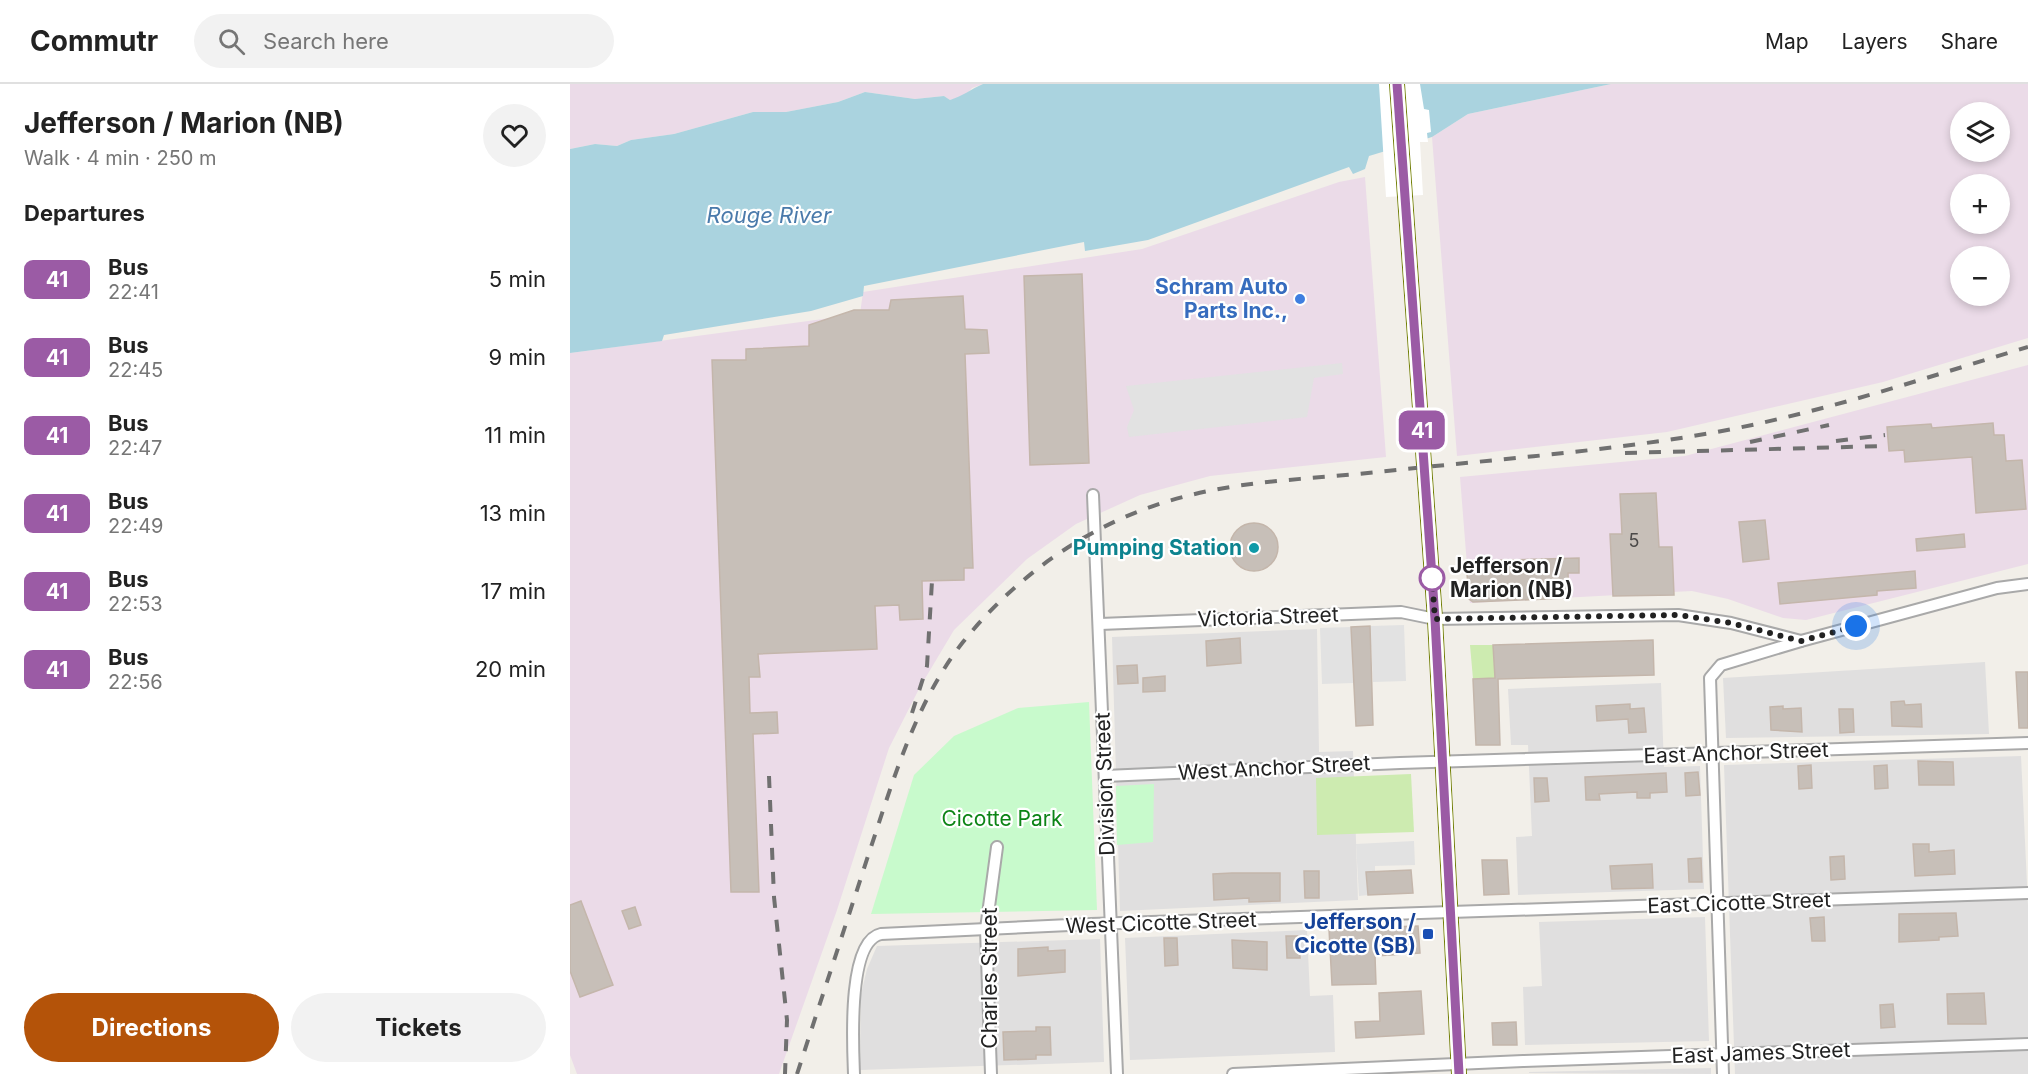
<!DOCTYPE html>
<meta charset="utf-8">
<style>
:root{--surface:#fff;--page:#f2f2f2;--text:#222;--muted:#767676;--line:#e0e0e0;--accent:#b45309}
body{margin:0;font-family:Inter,sans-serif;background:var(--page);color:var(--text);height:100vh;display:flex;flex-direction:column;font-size:22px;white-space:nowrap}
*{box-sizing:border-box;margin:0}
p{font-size:20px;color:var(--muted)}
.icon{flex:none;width:33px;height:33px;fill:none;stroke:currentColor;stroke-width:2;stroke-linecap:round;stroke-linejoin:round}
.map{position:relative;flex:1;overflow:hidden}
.panel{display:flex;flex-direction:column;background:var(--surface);width:570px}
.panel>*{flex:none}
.badge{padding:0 12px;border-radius:9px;font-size:21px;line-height:39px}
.buttons{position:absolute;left:1380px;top:18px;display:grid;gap:12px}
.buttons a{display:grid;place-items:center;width:60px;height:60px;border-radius:50%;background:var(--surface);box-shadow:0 3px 9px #0003;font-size:30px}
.you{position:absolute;width:30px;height:30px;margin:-15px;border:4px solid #fff;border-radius:50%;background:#1a73e8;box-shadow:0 0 0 9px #1a73e833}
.map>.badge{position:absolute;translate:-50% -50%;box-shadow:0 0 0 3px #fff}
h2{padding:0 24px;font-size:22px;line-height:54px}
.round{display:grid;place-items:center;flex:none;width:63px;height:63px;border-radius:32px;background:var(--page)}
.head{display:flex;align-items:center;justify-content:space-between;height:102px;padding:0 24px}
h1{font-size:28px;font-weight:700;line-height:45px}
.button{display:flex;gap:12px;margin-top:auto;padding:12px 24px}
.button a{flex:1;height:69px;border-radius:36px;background:var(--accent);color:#fff;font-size:24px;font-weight:700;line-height:69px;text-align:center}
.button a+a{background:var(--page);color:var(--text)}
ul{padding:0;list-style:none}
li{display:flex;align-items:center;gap:18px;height:78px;padding:0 24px}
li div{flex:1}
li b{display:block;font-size:22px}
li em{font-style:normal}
li .badge{min-width:66px;font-weight:700;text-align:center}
header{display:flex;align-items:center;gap:36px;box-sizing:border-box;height:84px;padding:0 30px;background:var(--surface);border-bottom:2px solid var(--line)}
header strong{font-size:28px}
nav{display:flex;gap:33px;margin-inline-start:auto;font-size:21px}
.search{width:420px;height:54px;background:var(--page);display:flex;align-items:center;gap:15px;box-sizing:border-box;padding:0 21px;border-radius:33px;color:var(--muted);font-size:22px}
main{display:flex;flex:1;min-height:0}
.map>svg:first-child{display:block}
.residential{fill:#e0dfdf}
.industrial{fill:#ebdbe8;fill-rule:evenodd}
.grass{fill:#cdebb0}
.park{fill:#c8facc}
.parking{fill:#e2e2e2}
.water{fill:#aad3df}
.pier{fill:#fff}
.building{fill:#c7bfb8;stroke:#c4b6ab;stroke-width:1.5}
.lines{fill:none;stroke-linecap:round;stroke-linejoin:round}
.street-casing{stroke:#a9a9a9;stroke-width:14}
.secondary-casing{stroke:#707d05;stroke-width:16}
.street{stroke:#fff;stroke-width:10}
.secondary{stroke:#f7fabf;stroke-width:14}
.rail{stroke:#707070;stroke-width:4;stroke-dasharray:12 12;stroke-linecap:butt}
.line-casing{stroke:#fff;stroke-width:14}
.line{stroke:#9b5ba5;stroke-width:9}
.walk{stroke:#222;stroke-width:6;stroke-dasharray:0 10.8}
.shop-dot{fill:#3f7fe0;stroke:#fff;stroke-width:2}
.culture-dot{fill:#0f9aa8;stroke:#fff;stroke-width:2}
.stop-dot{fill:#fff;stroke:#9b5ba5;stroke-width:3}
.transit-dot{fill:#1a4fb4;stroke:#fff;stroke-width:2}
.labels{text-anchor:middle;stroke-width:4.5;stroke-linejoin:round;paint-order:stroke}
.number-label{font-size:18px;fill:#4b4948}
.shop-label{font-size:21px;font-weight:bold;fill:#366cbe;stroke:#fff;text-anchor:end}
.culture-label{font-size:21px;font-weight:bold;fill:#0d838f;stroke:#fff;text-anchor:end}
.stop-label{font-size:21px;font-weight:bold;fill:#222;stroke:#fff;text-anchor:start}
.street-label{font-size:21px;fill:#222;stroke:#fff}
.park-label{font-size:21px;fill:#0c8416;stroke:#fff}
.transit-label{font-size:21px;font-weight:bold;fill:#164399;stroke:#fff;text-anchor:end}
.water-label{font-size:22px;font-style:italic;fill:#4a7aab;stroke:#fff}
</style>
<header>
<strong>Commutr</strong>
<div class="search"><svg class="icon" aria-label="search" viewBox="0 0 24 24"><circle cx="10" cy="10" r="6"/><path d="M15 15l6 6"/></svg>Search here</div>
<nav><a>Map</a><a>Layers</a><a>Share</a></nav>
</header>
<main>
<section class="panel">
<div class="head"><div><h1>Jefferson / Marion (NB)</h1><p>Walk · 4 min · 250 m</p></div><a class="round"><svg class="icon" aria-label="heart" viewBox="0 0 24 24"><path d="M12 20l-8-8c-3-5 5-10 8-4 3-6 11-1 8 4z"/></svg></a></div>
<h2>Departures</h2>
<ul>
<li><span class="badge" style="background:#9b5ba5;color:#fff">41</span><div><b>Bus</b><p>22:41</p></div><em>5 min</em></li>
<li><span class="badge" style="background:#9b5ba5;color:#fff">41</span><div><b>Bus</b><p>22:45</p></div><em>9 min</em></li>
<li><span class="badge" style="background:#9b5ba5;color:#fff">41</span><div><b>Bus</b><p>22:47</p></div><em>11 min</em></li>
<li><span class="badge" style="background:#9b5ba5;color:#fff">41</span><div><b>Bus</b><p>22:49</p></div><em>13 min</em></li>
<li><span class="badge" style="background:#9b5ba5;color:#fff">41</span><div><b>Bus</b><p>22:53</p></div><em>17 min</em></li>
<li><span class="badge" style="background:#9b5ba5;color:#fff">41</span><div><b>Bus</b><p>22:56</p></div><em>20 min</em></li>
</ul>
<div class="button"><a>Directions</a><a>Tickets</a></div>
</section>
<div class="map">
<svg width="1458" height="990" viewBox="0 0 1458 990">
<rect width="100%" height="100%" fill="#f2efe9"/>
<!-- residential -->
<g class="residential">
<path d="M747,545L749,668L783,667L788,816L550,827L542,553Z"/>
<path d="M1415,578L1419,650L1156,654L1153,594Z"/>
<path d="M1091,599L1094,683L1130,682L1134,805L948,811L946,753L962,752L958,661H941L938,605Z"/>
<path d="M1451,672L1458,822V990H1165L1154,681Z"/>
<path d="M1135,833L1139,957L955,961L953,903L972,902L969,838Z"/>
<path d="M737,846L740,912L763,911L765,968L560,976L555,854Z"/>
<path d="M530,855L534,978L290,986L291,910L297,885L307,862Z"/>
<path d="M1141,984V990L959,989V988Z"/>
</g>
<!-- industrial -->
<g class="industrial">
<path d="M0,0H413L402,4L395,12L380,16L374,12L345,15L295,8L268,18L216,28H183L104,50L61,56L47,62L25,60L0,65Z"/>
<path d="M1041,0H1458V254L1313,298L1097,348L887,372L862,53L898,30ZM1390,28H1430V68H1390ZM1390,100H1430V140H1390ZM1390,172H1430V212H1390Z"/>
<path d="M795,93L816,373L640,392L570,411L506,440L457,475L384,546L350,603L319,664L267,826L209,990H7L0,971V269L290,230L293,208L572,165L769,98Z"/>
<path d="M1458,281V480L1236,536L1213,534L1158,515L1122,507L900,519L890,393L1115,372Z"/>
</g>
<!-- grass -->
<g class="grass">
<path d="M900,561H923L925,594L903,595Z"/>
<path d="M841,690L844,748L747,751L746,694Z"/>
</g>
<!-- park -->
<g class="park">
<path d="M519,618L527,826L301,830L344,691L384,652L448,624Z"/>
<path d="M584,700L583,758L547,761L546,702Z"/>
</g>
<!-- parking -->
<g class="parking">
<path d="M772,279L773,290L744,294L737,333L559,353L557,343L564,326L556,302Z"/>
<path d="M834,541L836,597L803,598L800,542Z"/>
<path d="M781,543L783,599L752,600L750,544Z"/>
<path d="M844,757L845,781L805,782V788L796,789L798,811L789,812L786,760Z"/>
</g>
<!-- water -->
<path class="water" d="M413,0H1041L898,30L862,53L799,72L795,85L783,90L779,83L578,156L515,167L514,158L294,202L293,212L241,227L94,251L92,257L0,269V65L25,60L47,62L61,56L104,50L183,28H216L268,18L295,8L345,15L374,12L380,16C393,12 401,5 413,0Z"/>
<!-- pier -->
<path class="pier" d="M809,0H850L854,25L859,26L861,48L857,49L858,58H850L853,111L816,113Z"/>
<!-- building -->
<g class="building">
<path d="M512,190L519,379L460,381L454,192Z"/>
<path d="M393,212L395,245L417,246L419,269L395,270L403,484H394V496L352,497L353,535L330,536L329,521L305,522L307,565L188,570L190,593H179L180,629L207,628L208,649L183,650L189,808H161L142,276H176V265L239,262V241L284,226H319L321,216Z"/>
<path d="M1423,339L1424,351H1434L1436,377L1452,376L1456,425L1406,429L1402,373L1335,378L1334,366L1319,367L1317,343L1361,340L1362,344Z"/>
<path d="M1086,409L1089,463H1102L1104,511L1043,512L1040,450H1052L1050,410Z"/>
<path d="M1195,436L1199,475L1173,478L1169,438Z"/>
<circle cx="684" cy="463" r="24"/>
<path d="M1394,450L1395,463L1347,467L1346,455Z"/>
<path d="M1009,474V489H998L999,514L903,518L899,515L896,477Z"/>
<path d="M1345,487L1346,504L1307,507V511L1210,520L1208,499Z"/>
<path d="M800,542L803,641L786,642L781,543Z"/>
<path d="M670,554L671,579L637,582L636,557Z"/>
<path d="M1083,556L1084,591L928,595L930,661H906L903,595L925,594L923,561Z"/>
<path d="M567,581L568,599L548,600L547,582Z"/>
<path d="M1446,588H1458V644H1449Z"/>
<path d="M595,592V607L573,608V594Z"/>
<path d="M1334,617L1335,621L1351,620L1352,643L1322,642L1321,618Z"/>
<path d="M1060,620V625L1074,624L1076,648L1059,649L1058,635L1027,637L1026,622Z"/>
<path d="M1213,622V625L1231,624L1232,648L1201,646L1200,623Z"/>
<path d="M1269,625H1283L1284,648L1270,649Z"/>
<path d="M1348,677L1383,678L1384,701H1349Z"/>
<path d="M1241,681L1242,704L1229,705L1228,682Z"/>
<path d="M1317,681L1318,704L1305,705L1304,682Z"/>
<path d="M1128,688L1130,711L1116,712L1115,689Z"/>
<path d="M1096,689L1097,708L1080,709V714H1067V708L1029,710L1030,716H1016L1015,693Z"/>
<path d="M964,694H977L979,717L965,718Z"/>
<path d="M1343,760H1359V768L1384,766L1385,790L1345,792Z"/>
<path d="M1274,772L1275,795L1261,796L1260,773Z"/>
<path d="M1131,774L1132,798H1119L1118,775Z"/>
<path d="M912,776H937L939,810L914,811Z"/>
<path d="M1082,780L1083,804L1042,805L1040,782Z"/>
<path d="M841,786L843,809L798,811L796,788Z"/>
<path d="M734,787H749V814H735Z"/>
<path d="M662,789H710V817L679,818V814L644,816L643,790Z"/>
<path d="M11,817L43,901L10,913L0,887V821Z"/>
<path d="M65,823L71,841L59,845L52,827Z"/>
<path d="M1386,829L1388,852L1369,853V856L1329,858V830Z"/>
<path d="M1254,833L1255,857H1242L1240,834Z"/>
<path d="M848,842L850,869L805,872L806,900L762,901L759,845Z"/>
<path d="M716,852H729L730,874H717Z"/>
<path d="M594,854H607L608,881L595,882Z"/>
<path d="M662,856L697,858V886L663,884Z"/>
<path d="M478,863V867L495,866V888L448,892V865Z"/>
<path d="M851,907L854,950L786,954L785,938L810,937L809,909Z"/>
<path d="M1414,909L1416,940H1378L1377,910Z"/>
<path d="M1323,920L1325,943L1311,944L1310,921Z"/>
<path d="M946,938L947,961H923L922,939Z"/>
<path d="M466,943H480L481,971H466V975L434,976L433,948L466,947Z"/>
</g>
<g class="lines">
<!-- street casing -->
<g class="street-casing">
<g id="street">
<path d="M523,411L547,990"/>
<path d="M530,540L831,528L865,535L1108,531L1161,539L1231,557L1427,504L1458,500"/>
<path d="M535,692L830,679L1458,659"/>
<path d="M284,990C283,962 277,857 311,850L521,840L1458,809"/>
<path d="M421,990L416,845L427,763"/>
<path d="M663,990L953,977L1458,960"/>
<path d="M1153,990L1140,594L1151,581L1231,557"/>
</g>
</g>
<!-- secondary casing -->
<g class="secondary-casing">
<path id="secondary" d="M827,0L865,535L889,990"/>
</g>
<!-- street -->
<use href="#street" class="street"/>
<!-- secondary -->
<use href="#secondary" class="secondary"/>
<!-- rail -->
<g class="rail">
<path d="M1266,357L1315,351"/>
<path d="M1180,358L1259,341"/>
<path d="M1055,369L1315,362"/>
<path d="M342,629L357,582L362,497"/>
<path d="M199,692L204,813L217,936L215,990"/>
<path d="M227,990C251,916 275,843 299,769C323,697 345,619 393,558C450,487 528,434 617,412C678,396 744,395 807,388C918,376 1031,368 1141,349C1249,330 1354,294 1458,263"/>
</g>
</g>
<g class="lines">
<!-- line casing -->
<g class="line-casing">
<path id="line" d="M827,0L865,535L889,990"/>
</g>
<!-- line -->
<use href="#line" class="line"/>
<!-- walk -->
<path class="walk" d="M862,494L865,535L1108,531L1161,539L1231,557L1286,542"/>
</g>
<!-- markers -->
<circle class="shop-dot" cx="730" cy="215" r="6"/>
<circle class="culture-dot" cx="684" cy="464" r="6"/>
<circle class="stop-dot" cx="862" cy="494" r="12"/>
<rect class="transit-dot" x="852" y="844" width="12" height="12" rx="3"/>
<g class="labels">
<!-- number labels -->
<g class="number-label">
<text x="1064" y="463">5</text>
</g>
<!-- shop labels -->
<g class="shop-label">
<text x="718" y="210">Schram Auto<tspan x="718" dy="24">Parts Inc.,</tspan></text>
</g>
<!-- culture labels -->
<g class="culture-label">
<text x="672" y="471">Pumping Station</text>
</g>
<!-- stop labels -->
<g class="stop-label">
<text x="880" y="489">Jefferson /<tspan x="880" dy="24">Marion (NB)</tspan></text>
</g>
<!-- street labels -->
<g class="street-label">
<text transform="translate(698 533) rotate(-2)" y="7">Victoria Street</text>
<text transform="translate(1166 669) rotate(-2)" y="7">East Anchor Street</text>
<text transform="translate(704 684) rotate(-3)" y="7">West Anchor Street</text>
<text transform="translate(535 700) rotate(-92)" y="7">Division Street</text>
<text transform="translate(1169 819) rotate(-2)" y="7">East Cicotte Street</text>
<text transform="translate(591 839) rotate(-2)" y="7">West Cicotte Street</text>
<text transform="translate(420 894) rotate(-90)" y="7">Charles Street</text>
<text transform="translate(1191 969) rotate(-2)" y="7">East James Street</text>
</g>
<!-- park labels -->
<g class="park-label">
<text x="432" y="742">Cicotte Park</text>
</g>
<!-- transit labels -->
<g class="transit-label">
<text x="846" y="845">Jefferson /<tspan x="846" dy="24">Cicotte (SB)</tspan></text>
</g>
<!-- water labels -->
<g class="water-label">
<text x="199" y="139">Rouge River</text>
</g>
</g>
</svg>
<div class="buttons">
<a><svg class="icon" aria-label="layers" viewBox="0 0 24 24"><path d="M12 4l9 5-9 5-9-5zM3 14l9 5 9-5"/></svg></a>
<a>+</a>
<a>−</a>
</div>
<div class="you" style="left:1286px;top:542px"></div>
<b class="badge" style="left:852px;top:346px;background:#9b5ba5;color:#fff">41</b>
</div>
</main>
